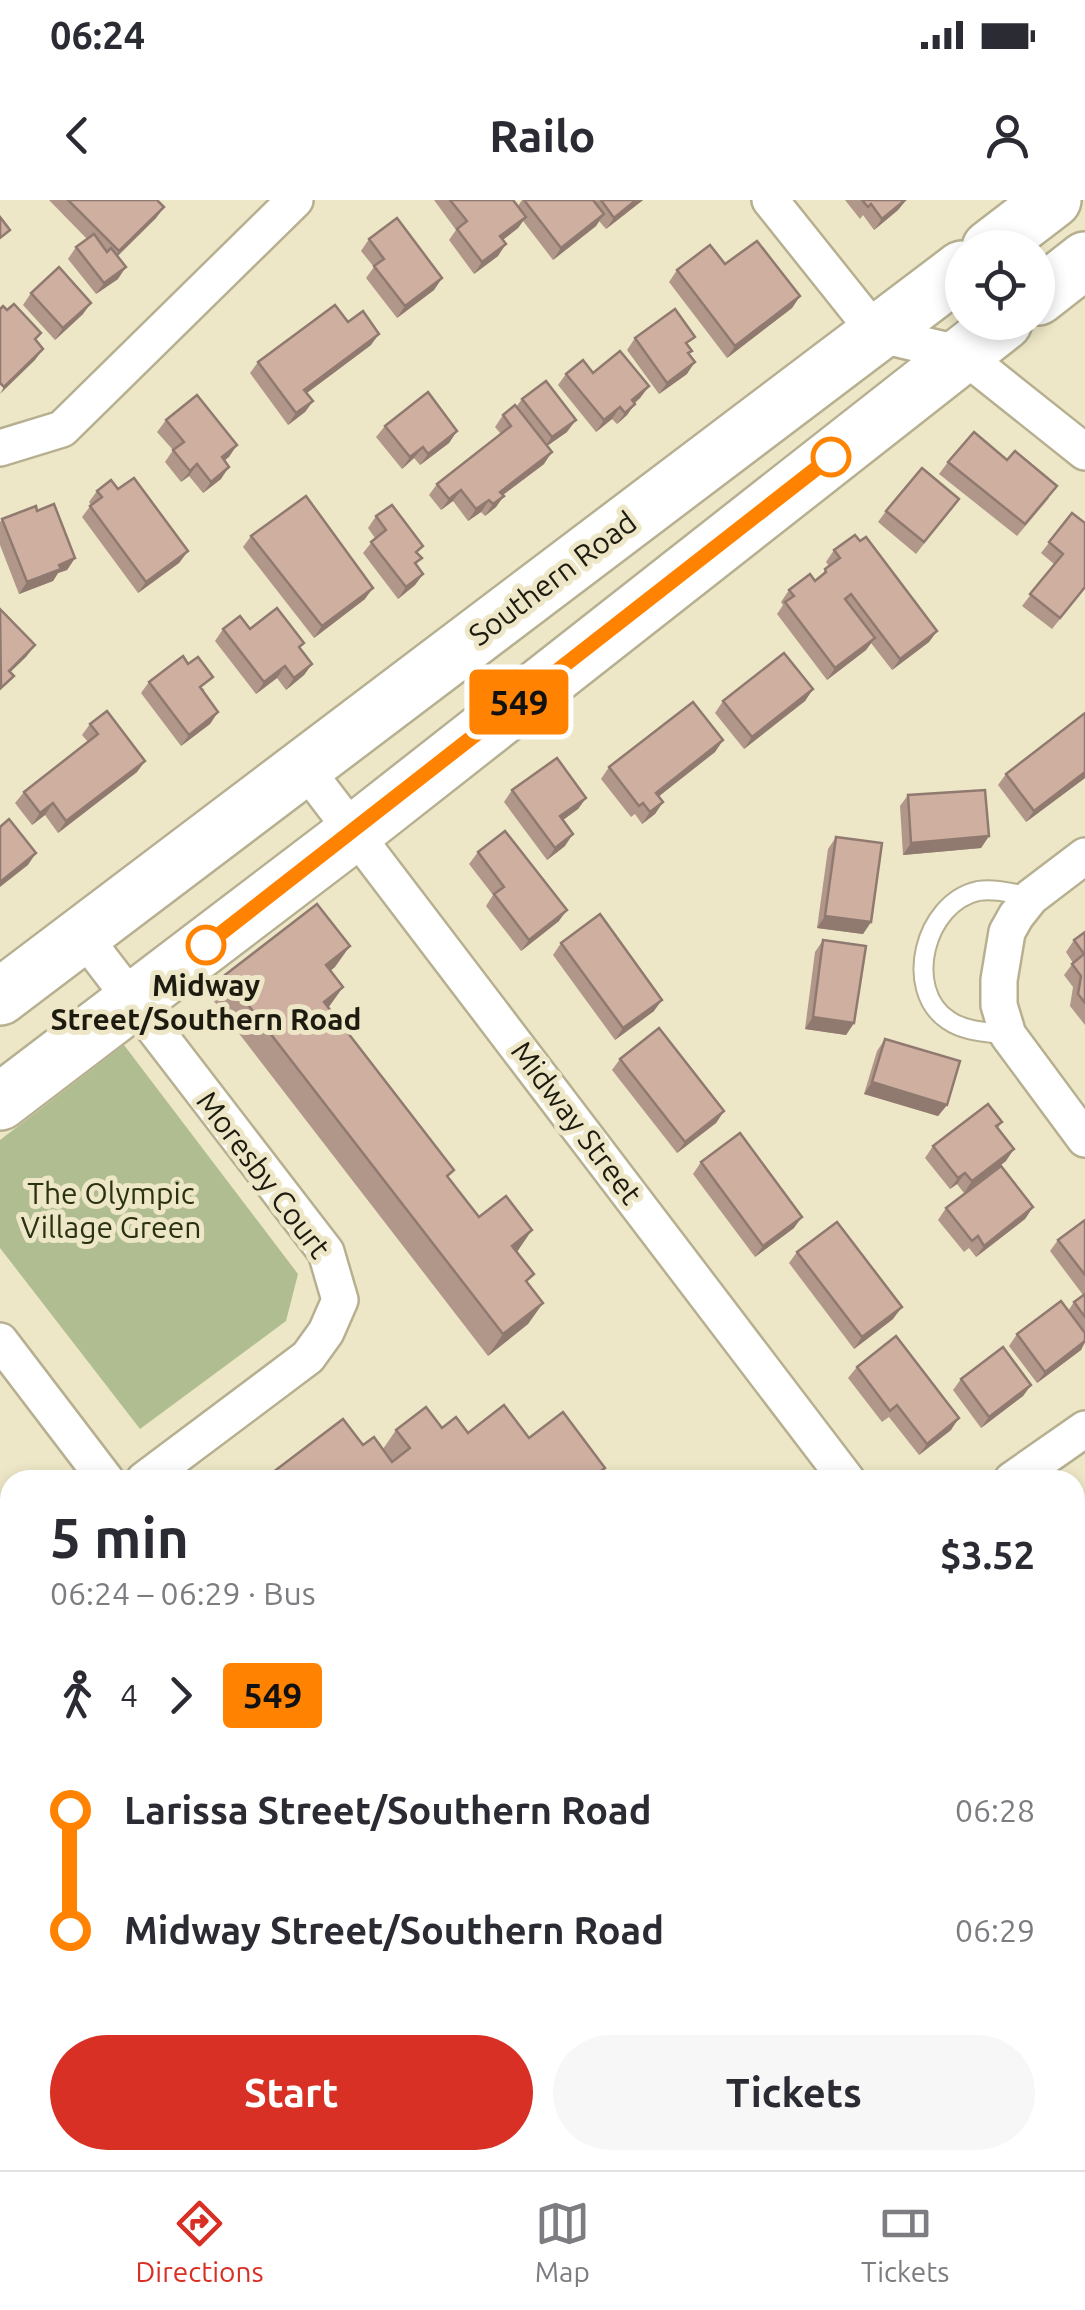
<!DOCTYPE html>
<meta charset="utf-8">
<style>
:root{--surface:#fff;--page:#f7f7f7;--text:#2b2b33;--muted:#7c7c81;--line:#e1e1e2;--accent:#d93025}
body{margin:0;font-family:Ubuntu,sans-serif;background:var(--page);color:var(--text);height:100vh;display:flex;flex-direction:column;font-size:38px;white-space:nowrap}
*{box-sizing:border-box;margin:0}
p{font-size:32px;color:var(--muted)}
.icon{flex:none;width:55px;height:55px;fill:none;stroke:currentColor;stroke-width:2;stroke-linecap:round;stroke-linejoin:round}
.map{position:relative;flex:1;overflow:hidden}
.details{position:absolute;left:0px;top:1270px;width:1085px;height:700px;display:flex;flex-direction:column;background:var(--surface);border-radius:30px 30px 0 0;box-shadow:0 5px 15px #0003}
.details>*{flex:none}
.badge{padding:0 20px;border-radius:8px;font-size:35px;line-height:65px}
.controls{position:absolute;left:945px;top:30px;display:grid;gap:20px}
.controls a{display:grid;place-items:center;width:110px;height:110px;border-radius:50%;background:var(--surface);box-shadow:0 5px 15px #0003;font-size:50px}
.map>.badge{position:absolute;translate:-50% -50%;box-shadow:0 0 0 5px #fff}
.legs{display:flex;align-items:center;gap:15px;height:110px;padding:0 50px;font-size:32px}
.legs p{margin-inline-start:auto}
.summary{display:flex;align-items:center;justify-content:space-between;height:170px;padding:0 50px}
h1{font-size:55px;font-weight:700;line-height:75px}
.cta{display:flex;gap:20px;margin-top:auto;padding:20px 50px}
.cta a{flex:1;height:115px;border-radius:60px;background:var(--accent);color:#fff;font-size:40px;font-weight:700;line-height:115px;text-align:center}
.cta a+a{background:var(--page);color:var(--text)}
ul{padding:0 50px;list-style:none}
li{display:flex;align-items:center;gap:35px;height:120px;font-size:38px}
li i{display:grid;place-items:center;width:15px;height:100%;margin:0 12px;background:currentColor}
li i::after{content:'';width:25px;height:25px;margin:-12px;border:8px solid;border-radius:50%;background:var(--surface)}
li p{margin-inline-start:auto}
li:first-child i{background:linear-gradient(#0000 50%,currentColor 0)}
li:last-child i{background:linear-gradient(currentColor 50%,#0000 0)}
.status{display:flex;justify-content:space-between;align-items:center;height:70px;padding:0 50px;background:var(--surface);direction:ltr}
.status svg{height:28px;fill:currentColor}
header{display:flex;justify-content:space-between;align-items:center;height:130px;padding:0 50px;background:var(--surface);font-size:45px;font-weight:700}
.tabs{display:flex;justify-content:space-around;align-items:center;height:140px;border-top:2px solid var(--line);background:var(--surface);font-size:28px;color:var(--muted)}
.tabs a{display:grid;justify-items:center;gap:5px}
.tabs .on{color:var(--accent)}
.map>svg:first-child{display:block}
.green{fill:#b0bd90}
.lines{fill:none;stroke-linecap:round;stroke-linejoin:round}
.lane-casing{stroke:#b6b091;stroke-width:22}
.street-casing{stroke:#b6b091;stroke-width:40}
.primary-casing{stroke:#b6b091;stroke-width:60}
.lane{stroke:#fff;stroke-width:18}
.street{stroke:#fff;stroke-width:35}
.primary{stroke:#fff;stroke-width:55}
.wall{fill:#b1968a}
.shaded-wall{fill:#907a70}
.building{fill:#ceafa0;stroke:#907a70;stroke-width:2.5}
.line-1-casing{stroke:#fff;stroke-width:22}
.line-1{stroke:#ff8200;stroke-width:15}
.stop-1-dot{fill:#fff;stroke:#ff8200;stroke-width:5}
.labels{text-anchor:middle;stroke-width:10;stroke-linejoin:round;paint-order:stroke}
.street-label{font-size:30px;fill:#1d1b0f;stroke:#ede7c7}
.stop-label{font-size:30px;font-weight:bold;fill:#1d1b0f;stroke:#ede7c7}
.park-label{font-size:30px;fill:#293110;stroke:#ede7c7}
</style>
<div class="status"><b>06:24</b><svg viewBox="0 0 49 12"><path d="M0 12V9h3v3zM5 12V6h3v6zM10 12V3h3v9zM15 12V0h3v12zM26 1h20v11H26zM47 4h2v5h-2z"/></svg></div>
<header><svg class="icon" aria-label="back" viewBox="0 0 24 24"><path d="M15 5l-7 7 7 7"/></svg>Railo<svg class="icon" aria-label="person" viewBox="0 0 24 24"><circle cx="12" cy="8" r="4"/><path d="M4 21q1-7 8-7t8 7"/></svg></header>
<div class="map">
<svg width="1085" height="1970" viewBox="0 0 1085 1970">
<rect width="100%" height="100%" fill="#ede7c7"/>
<!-- green -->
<path class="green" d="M124,845L298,1074L286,1121L140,1229L0,1048V940Z"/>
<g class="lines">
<!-- lane casing -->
<g class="lane-casing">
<path id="lane" d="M1008,835C988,832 965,832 948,820C903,790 924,703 978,691C996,688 1014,694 1031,697"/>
</g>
<!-- street casing -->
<g class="street-casing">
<g id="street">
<path d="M770,0L877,134L962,154L1085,252"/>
<path d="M0,248L62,229L295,0"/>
<path d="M304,567L847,1280"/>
<path d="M1085,656L1031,697L1016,716L1007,732L999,780V805L1008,835L1085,939"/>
<path d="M83,736L326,1052L340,1100L326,1132L308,1157L144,1280"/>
<path d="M0,1141L106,1280"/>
<path d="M1012,1280L1085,1229"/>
<path d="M1075,1799L1085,1794"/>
<path d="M0,1945L10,1937"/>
<path d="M47,1960L57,1970"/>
<path d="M624,1960L631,1970"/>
<path d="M659,1970L685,1960"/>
</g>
</g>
<!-- primary casing -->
<g class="primary-casing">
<g id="primary">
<path d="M990,48L1053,0"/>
<path d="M1038,97L1085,60"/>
<path d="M0,797L962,69"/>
<path d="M0,902L356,631L1004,122"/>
</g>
</g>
<!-- lane -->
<use href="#lane" class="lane"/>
<!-- street -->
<use href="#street" class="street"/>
<!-- primary -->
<use href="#primary" class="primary"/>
</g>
<!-- wall -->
<g class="wall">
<path d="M49,0H157L164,7L156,18L118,56V79L96,94L68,59L76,47L87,39Z"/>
<path d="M434,0H513L518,6L522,0H643L606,29L599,21L596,26L553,60L523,21L518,28L503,40L498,56L474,74L449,40L456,30Z"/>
<path d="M845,0H906L898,10L874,30L863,15L860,19Z"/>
<path d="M369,39L442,78L434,90L397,118L366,78L374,67L361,51Z"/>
<path d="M725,64L800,96L792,108L727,158L669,82L677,70Z"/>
<path d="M31,93L83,114L55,140L23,105Z"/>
<path d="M348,122L371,145L307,193L313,201L305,212L288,225L250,173L258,162Z"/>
<path d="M635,138L689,146V155L687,174L659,194L627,150Z"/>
<path d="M593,173L649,186L640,198L635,203L627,215L617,224L612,219L596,232L558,185L566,174Z"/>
<path d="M522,199L567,232L547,246L544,264L503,295L496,307L485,316L481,312L468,321L453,301L441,310L429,295L437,284L501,234L495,227L503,215L516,207Z"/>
<path d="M166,220L237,245L224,260L221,279L203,293L189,276L181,282L165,262L173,250L157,232Z"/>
<path d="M385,226L457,231L449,243L420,265L414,258L402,269L376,237Z"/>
<path d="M948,262L1049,298L1017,336L939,274Z"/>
<path d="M118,289L188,351L179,363L138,393L82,317L91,305L89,302L97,291Z"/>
<path d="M959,299L916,354L878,322L886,311Z"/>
<path d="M37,311L75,358L67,370L58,373L53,381L19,394L0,345V322L2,319Z"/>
<path d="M1072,313L1085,388L1052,429L1022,406L1054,364L1041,353Z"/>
<path d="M376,316L418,354L417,365L423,374L415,385L398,399L363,353L375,338L368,328Z"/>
<path d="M251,336L365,399L314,438L243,347Z"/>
<path d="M834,350L937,431L929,442L892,470L871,443L866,450L827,480L777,414L783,405L781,402L789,390L819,378L829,366L826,362Z"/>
<path d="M223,429H250L304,443L300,448L312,464L304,475L286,490L277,478L256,494L215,441Z"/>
<path d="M149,482L205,489L202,491L218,512L210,524L181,546L141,493Z"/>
<path d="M813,489L805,501L744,549L715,513L723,501Z"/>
<path d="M90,524L145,561L137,572L58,633L45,615L32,625L15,603L24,592L88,542L82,535Z"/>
<path d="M723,540L715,552L658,596L663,602L655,614L642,624L635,614L631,617L601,579L609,567Z"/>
<path d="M1006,574L1085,578L1026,622L998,585Z"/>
<path d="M512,590L586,598L578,609L563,620L565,646L547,660L504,602Z"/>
<path d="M908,595L989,636L981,648L903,655L900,606Z"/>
<path d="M836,637L871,722L863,734L817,728L828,649Z"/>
<path d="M478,652L559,721L521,751L486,706L493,695L469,664Z"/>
<path d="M1085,732V825L1070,806L1073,787L1064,775L1073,763L1066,752L1074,740Z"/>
<path d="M823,740L854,823L846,835L805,829L815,752Z"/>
<path d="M561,743L654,811L615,840L553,755Z"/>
<path d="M335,767L330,771L343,787L328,808L449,978L479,1017L517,1052L528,1083L543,1103L528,1124L488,1156L210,796L225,775Z"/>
<path d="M885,839L947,905L938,916L864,894L877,851Z"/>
<path d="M620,859L724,911L716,923L677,953L612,870Z"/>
<path d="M1002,922L998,928L1006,961L964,993L957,984L950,989L925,958L933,946Z"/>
<path d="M701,962L794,1028L755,1057L693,974Z"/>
<path d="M1033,1007L1025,1019L976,1057L969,1048L964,1052L938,1020L946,1008Z"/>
<path d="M1085,1020V1143L1081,1150L1037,1183L1009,1146L1017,1134L1068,1111L1074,1102L1083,1095L1050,1051L1058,1040Z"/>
<path d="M797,1052L893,1119L854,1149L789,1063Z"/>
<path d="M857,1167L951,1230L919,1255L889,1217L882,1222L848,1178Z"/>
<path d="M961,1179L1031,1185L1023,1196L981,1228L953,1190Z"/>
<path d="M343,1219L363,1245L383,1249L396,1230L442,1228L468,1233L529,1238L597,1280H264Z"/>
<path d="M1085,1869V1898L1076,1882Z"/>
<path d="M147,1960H213L221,1970H144L149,1963Z"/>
<path d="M422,1960H480L479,1970H424Z"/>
<path d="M889,1960H966L971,1970H893Z"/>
<path d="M995,1960H1031L1007,1970H999Z"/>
</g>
<!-- shaded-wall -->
<g class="shaded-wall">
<path d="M636,0H643L606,29L614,18Z"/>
<path d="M906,0L898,10L874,30L882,19Z"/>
<path d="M164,7L156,18L110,63L119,51Z"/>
<path d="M604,14L596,26L553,60L561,48Z"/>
<path d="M526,17L518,28L492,48L500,36Z"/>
<path d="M506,44L498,56L474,74L482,62Z"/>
<path d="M126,67L118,79L96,94L104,83Z"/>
<path d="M442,78L434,90L397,118L405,106Z"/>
<path d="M800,96L792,108L727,158L735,146Z"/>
<path d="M91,103L83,114L55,140L63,128Z"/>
<path d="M379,134L371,145L296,201L304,190Z"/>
<path d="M43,149L35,160L0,194L4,187Z"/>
<path d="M695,162L687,174L659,194L667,183Z"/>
<path d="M649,186L640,198L624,212L632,200Z"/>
<path d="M313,201L305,212L288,225L296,213Z"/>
<path d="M635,204L627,215L617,224L625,213Z"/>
<path d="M620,207L612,219L596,232L604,220Z"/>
<path d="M576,220L567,232L544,248L552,237Z"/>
<path d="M457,231L449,243L420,265L428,254Z"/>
<path d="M237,245L229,257L214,269L222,257Z"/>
<path d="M423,247L414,258L402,269L410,257Z"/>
<path d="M552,252L544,264L492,303L500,292Z"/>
<path d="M197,264L189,276L181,282L190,271Z"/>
<path d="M229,267L221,279L203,293L211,282Z"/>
<path d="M461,290L453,301L441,310L449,299Z"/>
<path d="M504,296L496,307L485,316L493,304Z"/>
<path d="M489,300L481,312L468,321L476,309Z"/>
<path d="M188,351L179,363L138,393L146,382Z"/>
<path d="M75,358L67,370L58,373L53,381L19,394L27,382L59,365Z"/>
<path d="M423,374L415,385L398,399L406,387Z"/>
<path d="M373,388L365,399L314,438L322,426Z"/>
<path d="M937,431L929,442L892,470L900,459Z"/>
<path d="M875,438L866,450L827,480L835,468Z"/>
<path d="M35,445L26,457L0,482L9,471Z"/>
<path d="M312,464L304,475L286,490L294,478Z"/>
<path d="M285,466L277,478L256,494L264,482Z"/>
<path d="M813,489L805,501L744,549L752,537Z"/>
<path d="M218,512L210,524L181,546L189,535Z"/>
<path d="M723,540L715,552L648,605L656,593Z"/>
<path d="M145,561L137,572L58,633L66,621Z"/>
<path d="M1085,572V578L1026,622L1034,611Z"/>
<path d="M586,598L578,609L552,628L560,616Z"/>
<path d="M663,602L655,614L642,624L650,612Z"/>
<path d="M53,603L45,615L32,625L40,613Z"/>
<path d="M573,634L565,646L547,660L555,648Z"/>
<path d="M989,636L981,648L903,655L911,643Z"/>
<path d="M36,653L28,665L0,687V682Z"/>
<path d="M567,710L559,721L521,751L529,740Z"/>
<path d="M825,716L871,722L863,734L817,728Z"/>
<path d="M350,746L335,767L311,786L326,765Z"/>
<path d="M343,787L328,808L324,802Z"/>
<path d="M662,800L654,811L615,840L623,828Z"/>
<path d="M813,817L854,823L846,835L805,829Z"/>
<path d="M872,882L947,905L938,916L864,894Z"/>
<path d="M724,911L716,923L677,953L685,942Z"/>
<path d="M1014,949L1006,961L964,993L972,981Z"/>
<path d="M965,973L957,984L950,989L958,978Z"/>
<path d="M1033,1007L1025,1019L976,1057L984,1046Z"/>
<path d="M802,1017L794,1028L755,1057L763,1046Z"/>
<path d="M532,1030L517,1052L497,1067L512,1046Z"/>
<path d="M543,1103L528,1124L488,1156L503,1134Z"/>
<path d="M902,1107L893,1119L854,1149L862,1137Z"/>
<path d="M1085,1141L1081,1150L1037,1183L1045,1172Z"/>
<path d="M1031,1185L1023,1196L981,1228L989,1217Z"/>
<path d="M959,1218L951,1230L919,1255L927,1244Z"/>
<path d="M605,1268L597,1280H589Z"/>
<path d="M1085,1382V1387L1075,1395V1389Z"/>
<path d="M1011,1960H1031L1007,1970H1002L1008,1961Z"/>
</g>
<!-- building -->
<g class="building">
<path d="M68,0H157L164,7L119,51Z"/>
<path d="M450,0H513L526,17L500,36L506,44L482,62L457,29L467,21Z"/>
<path d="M524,0H593L604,14L561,48Z"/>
<path d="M601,0H636L614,18Z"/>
<path d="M862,0H905L882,19L871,4L868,7Z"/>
<path d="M0,17L10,30L0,38Z"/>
<path d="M397,18L442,78L405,106L374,66L384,59L369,39Z"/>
<path d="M94,34L107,52L111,48L126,67L104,83L76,47Z"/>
<path d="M757,41L800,96L735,146L677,70L710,45L725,64Z"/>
<path d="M59,67L91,103L63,128L31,93Z"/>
<path d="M14,104L41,133L35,139L43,149L4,187L0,183V109L3,106L7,110Z"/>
<path d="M335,105L348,122L363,111L379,134L304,190L313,201L296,213L258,162Z"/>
<path d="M675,109L695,137L686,143L692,151L688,153L695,162L667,183L635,138Z"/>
<path d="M620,151L649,186L632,200L635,204L625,213L620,207L604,220L566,174L583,160L593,173Z"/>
<path d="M546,181L576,220L552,237L522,199Z"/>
<path d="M428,192L457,231L428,254L423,247L410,257L385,226Z"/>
<path d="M197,195L237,245L222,257L229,267L211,282L197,264L190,271L173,250L184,242L166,220Z"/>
<path d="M515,205L552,252L500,292L504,296L493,304L489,300L476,309L461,290L449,299L437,284L511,226L503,215Z"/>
<path d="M974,232L1007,260L1015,251L1057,286L1025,324L948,262Z"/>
<path d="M922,268L959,299L924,342L886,311Z"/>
<path d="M134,278L188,351L146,382L90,306L102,297L97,291L111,280L118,289Z"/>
<path d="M306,296L373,388L322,426L251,336Z"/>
<path d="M54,304L75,358L59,365L61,369L27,382L2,319L36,306L37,311Z"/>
<path d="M392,305L423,346L416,352L422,358L415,363L423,374L406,387L371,342L386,330L376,316Z"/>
<path d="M1072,313L1085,323V387L1060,418L1030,394L1063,354L1049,342Z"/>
<path d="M855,335L860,341L866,337L937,431L900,459L851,394L845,399L875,438L835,468L785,402L794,396L789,390L810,374L815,381L826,372L825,369L840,358L834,350Z"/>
<path d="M277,408L304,443L299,447L312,464L294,478L285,466L264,482L223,429L240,416L250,429Z"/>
<path d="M0,409L35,445L9,471L14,476L1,488Z"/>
<path d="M784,453L813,489L752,537L723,501Z"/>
<path d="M183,456L188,464L198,457L213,477L200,487L218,512L189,535L149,482Z"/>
<path d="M693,502L723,540L656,593L663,602L650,612L643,603L639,606L609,567Z"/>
<path d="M107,511L145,561L66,621L53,603L40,613L24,592L98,534L90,524Z"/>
<path d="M1085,513V572L1034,611L1006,574Z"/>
<path d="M557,558L586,598L560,616L573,634L555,648L512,590Z"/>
<path d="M985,590L989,636L911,643L908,595Z"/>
<path d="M9,619L36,653L0,682V627Z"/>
<path d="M505,631L567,710L529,740L494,694L504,687L478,652Z"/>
<path d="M836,637L882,643L871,722L825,716Z"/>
<path d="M317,704L350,746L326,765L343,787L324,802L454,970L447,976L479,1017L506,996L532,1030L512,1046L534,1074L526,1081L543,1103L503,1134L225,775Z"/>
<path d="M600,714L662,800L623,828L561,743Z"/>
<path d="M1085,732V803L1078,794L1081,776L1072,764L1084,754L1074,740Z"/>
<path d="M823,740L866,746L854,823L813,817Z"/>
<path d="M659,828L724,911L685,942L620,859Z"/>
<path d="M885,839L960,861L947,905L872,882Z"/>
<path d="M988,904L1002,922L996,926L1014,949L972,981L965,973L958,978L933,946Z"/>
<path d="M740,933L802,1017L763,1046L701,962Z"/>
<path d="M1001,966L1033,1007L984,1046L978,1036L972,1041L946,1008Z"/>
<path d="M1085,1020V1075L1058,1040Z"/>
<path d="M837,1022L902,1107L862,1137L797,1052Z"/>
<path d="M1085,1094V1117L1074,1102Z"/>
<path d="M1061,1101L1085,1133V1141L1045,1172L1017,1134Z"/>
<path d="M896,1136L959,1218L927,1244L897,1205L890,1211L857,1167Z"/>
<path d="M1003,1147L1031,1185L989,1217L961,1179Z"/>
<path d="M504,1205L529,1238L563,1212L605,1268L589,1280L264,1279L343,1219L363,1245L374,1237L392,1262L410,1248L396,1230L426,1207L442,1228L456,1217L468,1233Z"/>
<path d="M1077,1324L1085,1335V1382L1075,1389V1325Z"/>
<path d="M151,1960H213L221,1970H159Z"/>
<path d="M432,1960H480L481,1967L464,1970H434Z"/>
<path d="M902,1960H966L971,1970H906Z"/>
<path d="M813,1963L816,1970H796Z"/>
</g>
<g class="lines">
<!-- line-1 casing -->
<g class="line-1-casing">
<path id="line-1" d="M206,745L831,257"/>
</g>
<!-- line-1 -->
<use href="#line-1" class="line-1"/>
</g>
<!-- markers -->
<g class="stop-1-dot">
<circle cx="831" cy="257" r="18"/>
<circle cx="206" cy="745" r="18"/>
</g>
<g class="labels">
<!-- street labels -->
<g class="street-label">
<text transform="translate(553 379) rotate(-37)" y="10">Southern Road</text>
<text transform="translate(576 923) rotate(53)" y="10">Midway Street</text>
<text transform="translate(263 975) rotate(53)" y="10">Moresby Court</text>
</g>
<!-- stop labels -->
<g class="stop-label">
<text x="206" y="796">Midway<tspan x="206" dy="34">Street/Southern Road</tspan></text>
</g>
<!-- park labels -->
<g class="park-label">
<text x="111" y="1004">The Olympic<tspan x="111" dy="34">Village Green</tspan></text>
</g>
</g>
</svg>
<div class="controls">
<a><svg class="icon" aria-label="locate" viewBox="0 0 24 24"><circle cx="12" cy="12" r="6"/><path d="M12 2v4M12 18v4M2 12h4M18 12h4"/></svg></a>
</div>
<b class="badge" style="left:519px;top:502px;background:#ff8200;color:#111">549</b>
<section class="details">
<div class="summary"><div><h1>5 min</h1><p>06:24 – 06:29 · Bus</p></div><b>$3.52</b></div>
<div class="legs"><svg class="icon" aria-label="walk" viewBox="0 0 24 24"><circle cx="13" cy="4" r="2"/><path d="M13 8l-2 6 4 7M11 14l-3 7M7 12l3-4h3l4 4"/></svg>4<svg class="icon" aria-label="forward" viewBox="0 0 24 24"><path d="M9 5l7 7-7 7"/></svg><b class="badge" style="background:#ff8200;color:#111">549</b></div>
<ul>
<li><i style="color:#ff8200"></i><b>Larissa Street/Southern Road</b><p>06:28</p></li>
<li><i style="color:#ff8200"></i><b>Midway Street/Southern Road</b><p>06:29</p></li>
</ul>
<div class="cta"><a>Start</a><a>Tickets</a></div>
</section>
</div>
<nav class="tabs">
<a class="on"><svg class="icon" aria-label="directions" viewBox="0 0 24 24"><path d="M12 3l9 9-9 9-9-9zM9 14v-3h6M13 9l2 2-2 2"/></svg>Directions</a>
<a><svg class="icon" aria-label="map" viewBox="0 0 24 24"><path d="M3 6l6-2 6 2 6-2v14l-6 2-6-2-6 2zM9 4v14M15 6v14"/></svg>Map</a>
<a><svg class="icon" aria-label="tickets" viewBox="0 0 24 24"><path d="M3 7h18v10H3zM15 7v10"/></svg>Tickets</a>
</nav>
